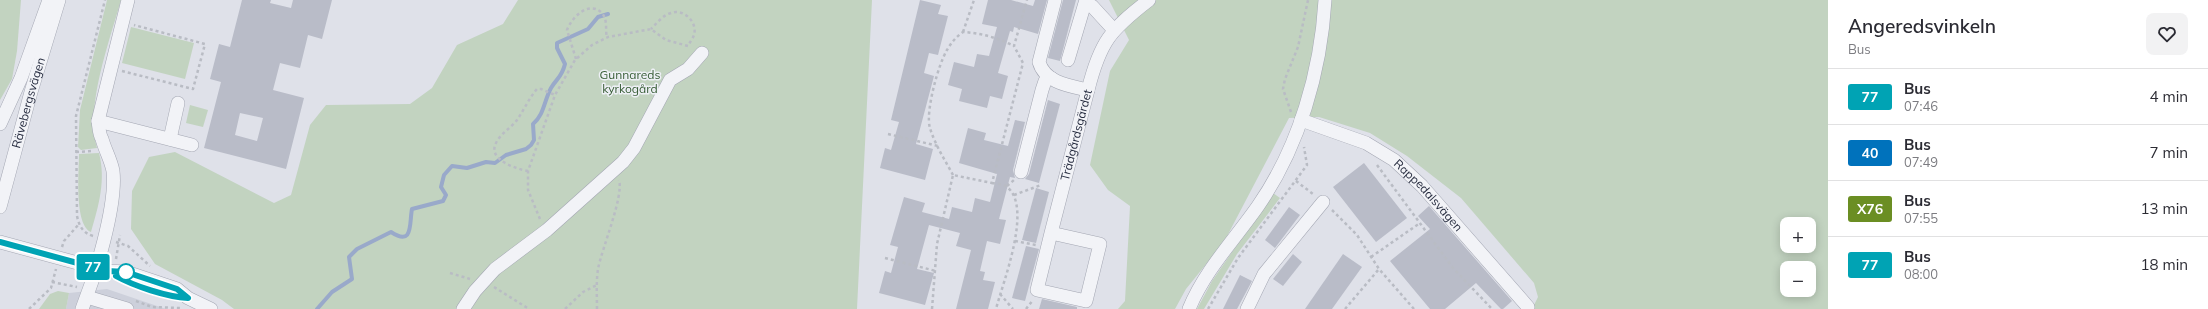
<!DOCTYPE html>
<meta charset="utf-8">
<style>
:root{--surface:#fff;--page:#f2f2f3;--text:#2b2b33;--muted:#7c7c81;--line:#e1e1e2}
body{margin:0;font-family:Mulish,sans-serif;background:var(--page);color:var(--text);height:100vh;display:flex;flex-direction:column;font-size:15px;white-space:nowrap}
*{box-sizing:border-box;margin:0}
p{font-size:13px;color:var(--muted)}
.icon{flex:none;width:22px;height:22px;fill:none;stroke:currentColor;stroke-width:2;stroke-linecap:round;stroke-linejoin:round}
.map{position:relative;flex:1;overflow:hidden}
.sheet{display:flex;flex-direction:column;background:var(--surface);width:380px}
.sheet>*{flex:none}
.badge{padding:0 8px;border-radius:3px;font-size:14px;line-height:26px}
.fabs{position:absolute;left:1780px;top:217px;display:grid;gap:8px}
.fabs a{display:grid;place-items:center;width:36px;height:36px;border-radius:8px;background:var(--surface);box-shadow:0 2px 10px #0003;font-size:20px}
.map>.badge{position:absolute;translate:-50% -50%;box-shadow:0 0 0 2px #fff}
.round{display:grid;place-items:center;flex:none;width:42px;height:42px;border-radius:8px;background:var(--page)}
.overview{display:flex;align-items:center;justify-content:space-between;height:68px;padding:0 20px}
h1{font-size:19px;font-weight:600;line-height:30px}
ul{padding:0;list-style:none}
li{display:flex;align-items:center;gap:12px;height:56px;padding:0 20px;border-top:1px solid var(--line)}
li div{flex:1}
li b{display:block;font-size:15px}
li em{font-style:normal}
li .badge{min-width:44px;font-weight:700;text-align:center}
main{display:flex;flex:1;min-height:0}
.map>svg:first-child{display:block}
.built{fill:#cdd0db}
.green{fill:#c2d3c0;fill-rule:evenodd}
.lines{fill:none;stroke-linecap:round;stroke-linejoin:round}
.stream{stroke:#99a9ca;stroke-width:4}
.building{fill:#b9bcc8;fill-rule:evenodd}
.minor-casing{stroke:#a4a7b3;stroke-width:14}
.path{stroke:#b9bcc4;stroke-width:2.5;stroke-dasharray:3 3;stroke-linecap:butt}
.minor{stroke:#f2f3f7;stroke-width:13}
.line-casing{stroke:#fff;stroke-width:9}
.line{stroke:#00a3b4;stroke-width:6}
.stop-dot{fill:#fff;stroke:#00a3b4;stroke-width:2}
.labels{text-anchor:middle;stroke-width:3;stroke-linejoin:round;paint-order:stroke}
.park-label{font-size:12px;fill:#365c34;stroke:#eef0f6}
.street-label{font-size:12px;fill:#272d40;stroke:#eef0f6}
</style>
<main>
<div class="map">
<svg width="1828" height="309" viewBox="0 0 1828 309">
<rect width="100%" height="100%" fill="#dfe1e9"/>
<!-- built -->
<path class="built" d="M107,289L166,309H66L69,293Z"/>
<!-- green -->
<g class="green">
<path d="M0,0H21L17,51L12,79L0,100Z"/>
<path d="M107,0H121C109,43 85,106 97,148L81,150L78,147L80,110Z"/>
<path d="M518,0H872L857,309H234L222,300L155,264L131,229L132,191L149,157L175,152L274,203L291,195L310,125L326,105L410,104L432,88L457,45L503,24Z"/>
<path d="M1109,0H1828V309H1532L1538,297L1534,283L1461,198L1407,156L1370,133L1319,117L1289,118L1224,242L1186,289L1175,309H1118L1125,301L1130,206L1108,190L1090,165L1110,71L1129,40ZM1787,224H1809V246H1787ZM1787,268H1809V290H1787Z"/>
<path d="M131,27L194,43L185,79L122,63Z"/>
<path d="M190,105L208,110L203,127L186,123Z"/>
<path d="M99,153C106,180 99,205 91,232C74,225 79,170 79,154Z"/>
<path d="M1273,193L1280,198L1237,254L1204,309H1197L1212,281Z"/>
<path d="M58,291L69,293L66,309H39L50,294Z"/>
</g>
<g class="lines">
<!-- stream -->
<path class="stream" d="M317,309L332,292L352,279L349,257L357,249L391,232C414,247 409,223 412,209L443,201L446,195L441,187L444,175L452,166L467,168L486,162L495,163L506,155L526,149L531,145L534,140L533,124C544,115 544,101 551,88C557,78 562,77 565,64L557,48V43L588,29L598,17L608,14"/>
</g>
<!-- building -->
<g class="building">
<path d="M242,0H271L270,3L291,8L293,0H332L322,39L308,35L300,68L280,63L273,90L304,98L286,169L204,148L221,82L210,79L219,44L230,47ZM240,113L263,118L257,141L235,135Z"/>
<path d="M920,0L941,5L938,14L948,16L938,55L929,53L924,73L934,76L916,144L933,149L925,180L880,168L885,148L891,150L899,122L891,120Z"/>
<path d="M988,0H1011L1033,6L1035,0H1047L1038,34L1014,27L1013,32L1010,31L998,73L1008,76L1002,99L990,96L987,108L959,101L962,89L948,85L954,62L974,67L977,54L989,56L997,27L982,24Z"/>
<path d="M1063,0H1076L1060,61L1048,58Z"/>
<path d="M1048,100L1060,104L1039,183L1025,179L1029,174Z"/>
<path d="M1015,120L1025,122L1013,170L1015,178L1010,177L999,219L1006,220L1000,244L987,241L980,271L985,272L983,280L995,282L988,309H956L971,250L956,246L960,233L929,225L917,269L934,273L925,305L879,293L885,271L891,273L898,247L890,245L904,197L925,203L922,212L949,219L952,207L972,212L975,198L990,202L997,174L959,163L968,128L986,133L984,140L1008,146Z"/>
<path d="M1364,163L1407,218L1376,242L1333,187Z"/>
<path d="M1036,188L1049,192L1036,243L1022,240Z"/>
<path d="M1429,206L1512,301L1503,309H1501L1476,283L1445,309H1430L1390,261L1430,229L1418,216Z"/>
<path d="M1289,207L1300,215L1275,248L1265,240Z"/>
<path d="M1026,246L1039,249L1025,301L1012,298Z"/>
<path d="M1293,254L1302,262L1283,286L1273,279Z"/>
<path d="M1343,254L1362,267L1332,309H1305Z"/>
<path d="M1240,275L1252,281L1237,309H1223Z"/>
<path d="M1042,299L1077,307V309H1039Z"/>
</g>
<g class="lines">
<!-- minor casing -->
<g class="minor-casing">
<g id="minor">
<path d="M1055,0L1039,62C1045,83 1070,86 1088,90"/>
<path d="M1068,60L1085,3L1092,6L1114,30"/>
<path id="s1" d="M1301,120L1366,143L1394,160L1422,186L1528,307"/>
<path d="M98,121L192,145"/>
<path d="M0,124L21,78L49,0"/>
<path d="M170,139L178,103"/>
<path d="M1021,172L1042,90L1045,81L1051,78"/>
<path id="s2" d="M0,207L31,92L59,0"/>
<path id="s3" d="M1051,233L1100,244L1086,301L1037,290L1051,233L1088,90C1100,42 1110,30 1149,0"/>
<path d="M0,242L107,271L126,272L177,289L188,298L211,309"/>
<path d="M87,297L127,309"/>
<path d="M82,309C95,276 117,206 113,171C111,160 105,150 102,139C99,134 99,127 98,121L128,0"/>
<path d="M463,309L475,291L495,269L547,230L623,162L634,148L670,80L688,69L702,53"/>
<path d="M1189,309C1205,270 1235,239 1258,206C1299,147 1321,71 1325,0"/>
<path d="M1247,309L1264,274L1323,202"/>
</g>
</g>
<!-- path -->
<g class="path">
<path d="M963,32L974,0"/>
<path d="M576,59L567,30C572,17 589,0 602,13C608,20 605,30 607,38"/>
<path d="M122,71L193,89L205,44L134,25"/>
<path d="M1291,112L1283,89L1285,79L1298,47L1308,0"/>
<path d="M888,134L938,146"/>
<path d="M76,152L93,151"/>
<path d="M1377,165L1453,268L1492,309"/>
<path d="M528,171C517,169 487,160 496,143C500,134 511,128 517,120C524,110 529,98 537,89H541L555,95"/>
<path d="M953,175C945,160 935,145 930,128C925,113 938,65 947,50C951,43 956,37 963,32C981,33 998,38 1014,46"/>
<path d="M1296,181L1313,194"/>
<path d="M992,183C997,184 1004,184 1007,187C1033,207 1003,282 996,309"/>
<path d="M1007,186L1014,180"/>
<path d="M1014,195L1041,185"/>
<path d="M1332,210L1357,235L1379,269L1414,309"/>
<path d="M540,219L528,190V171L555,95L575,60L592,45L608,37L651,29L666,40L688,46C690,42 693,38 694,35C698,22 683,8 671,13C663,15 657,23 651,29"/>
<path d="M93,236C83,233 79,226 77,216L76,116L105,0"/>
<path d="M1015,241L1036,245"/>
<path d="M116,242L128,246L150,266"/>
<path d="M62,247L64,241L79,224"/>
<path d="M1371,257L1420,223"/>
<path d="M885,258L936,271"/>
<path d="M116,259L120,235"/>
<path d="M450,273L470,279"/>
<path d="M52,282L77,287"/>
<path d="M494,287L529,309"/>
<path d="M1000,294L1013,309"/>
<path d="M136,301L152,307L180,308"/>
<path d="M29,309L51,288L56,269"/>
<path d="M565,309L583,292L597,285"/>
<path d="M597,309C597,296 596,282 598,269C602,248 624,196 619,180"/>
<path d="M932,309L937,244L953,175L992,183L1023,63L1014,46L1027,0"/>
<path d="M1026,309L1033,300"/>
<path d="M1208,309L1238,258L1307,165L1304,147"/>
<path d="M1345,309L1379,269"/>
</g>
<!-- minor -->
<use href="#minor" class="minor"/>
</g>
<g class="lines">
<!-- line casing -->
<g class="line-casing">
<path id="line" d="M0,242L107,271L126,272L177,289L188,298C167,297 134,286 116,276"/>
</g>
<!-- line -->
<use href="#line" class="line"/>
</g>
<!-- markers -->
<circle class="stop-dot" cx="126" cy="272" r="8"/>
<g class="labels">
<!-- park labels -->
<g class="park-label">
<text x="630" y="79">Gunnareds<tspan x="630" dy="14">kyrkogård</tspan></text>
</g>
<!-- street labels -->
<g class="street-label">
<text dy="4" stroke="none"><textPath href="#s2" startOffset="108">Rävebergsvägen</textPath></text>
<text dy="4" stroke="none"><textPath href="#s3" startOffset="319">Trädgårdsgärdet</textPath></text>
<text dy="4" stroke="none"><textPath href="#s1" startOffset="151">Rappedalsvägen</textPath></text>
</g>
</g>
</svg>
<div class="fabs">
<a>+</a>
<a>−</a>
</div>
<b class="badge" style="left:93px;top:267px;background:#00a3b4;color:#fff">77</b>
</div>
<section class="sheet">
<div class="overview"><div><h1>Angeredsvinkeln</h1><p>Bus</p></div><a class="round"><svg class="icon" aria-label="heart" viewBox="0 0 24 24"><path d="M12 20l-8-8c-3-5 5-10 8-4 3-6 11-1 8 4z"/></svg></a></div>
<ul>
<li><span class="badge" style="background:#00a3b4;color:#fff">77</span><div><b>Bus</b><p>07:46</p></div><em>4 min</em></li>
<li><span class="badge" style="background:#0072bc;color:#fff">40</span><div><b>Bus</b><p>07:49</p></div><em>7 min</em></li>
<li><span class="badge" style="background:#6b8e23;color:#fff">X76</span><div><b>Bus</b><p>07:55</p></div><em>13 min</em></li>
<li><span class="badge" style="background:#00a3b4;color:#fff">77</span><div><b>Bus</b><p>08:00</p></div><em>18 min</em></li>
</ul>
</section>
</main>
